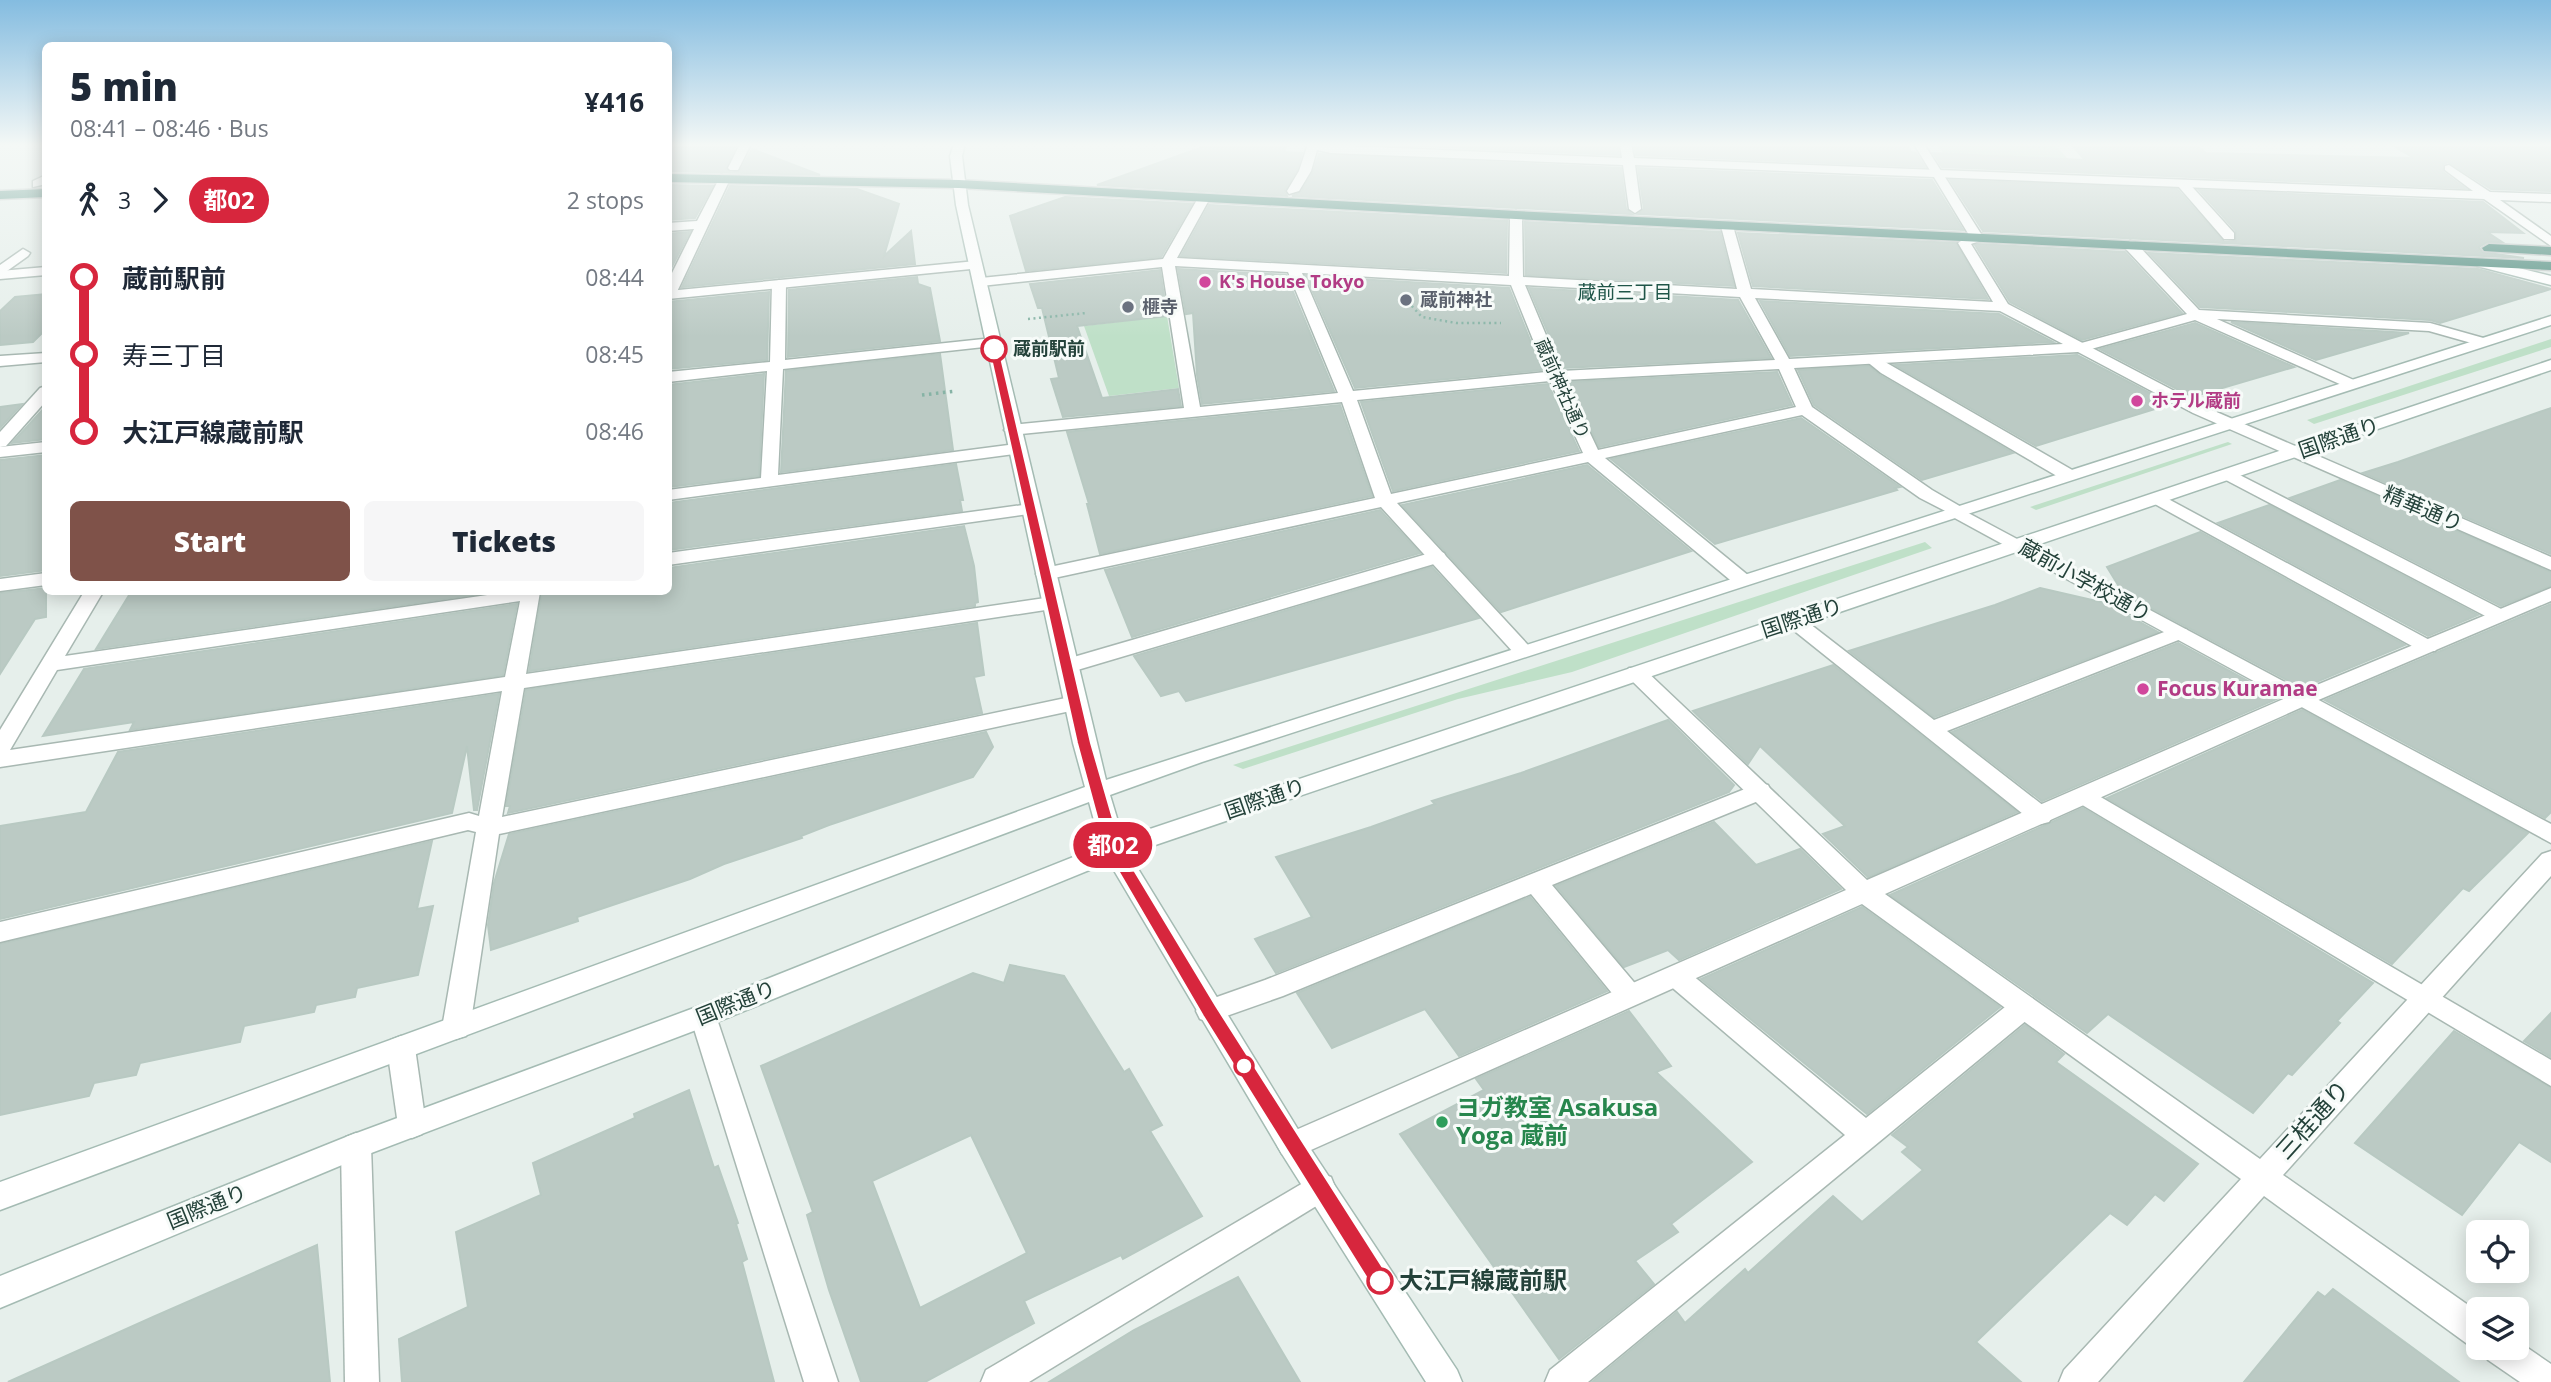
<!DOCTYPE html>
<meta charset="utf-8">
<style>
:root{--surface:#fff;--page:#f6f6f7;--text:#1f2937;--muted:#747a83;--accent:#7f5249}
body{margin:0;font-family:"Open Sans","Noto Sans JP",sans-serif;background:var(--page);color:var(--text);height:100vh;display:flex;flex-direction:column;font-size:26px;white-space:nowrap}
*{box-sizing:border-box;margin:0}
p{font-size:23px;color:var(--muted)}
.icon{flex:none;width:38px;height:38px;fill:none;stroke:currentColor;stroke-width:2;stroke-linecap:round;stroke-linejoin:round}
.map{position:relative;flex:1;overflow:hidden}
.details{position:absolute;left:42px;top:42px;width:630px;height:553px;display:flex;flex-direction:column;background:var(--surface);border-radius:10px;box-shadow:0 4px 18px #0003}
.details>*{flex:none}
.badge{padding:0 14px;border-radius:23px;font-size:24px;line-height:46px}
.fabs{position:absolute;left:2466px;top:1220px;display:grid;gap:14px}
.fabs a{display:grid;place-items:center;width:63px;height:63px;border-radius:10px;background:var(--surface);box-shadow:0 4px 18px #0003;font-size:35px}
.map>.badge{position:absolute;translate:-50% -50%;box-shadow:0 0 0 4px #fff}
.legs{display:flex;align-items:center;gap:10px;height:77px;padding:0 28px;font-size:23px}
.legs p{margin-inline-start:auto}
.headline{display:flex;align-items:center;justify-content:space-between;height:119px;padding:0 28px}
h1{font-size:38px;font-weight:800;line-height:52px}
.action{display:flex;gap:14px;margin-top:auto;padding:14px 28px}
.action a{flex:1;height:80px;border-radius:10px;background:var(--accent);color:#fff;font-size:28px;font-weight:800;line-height:80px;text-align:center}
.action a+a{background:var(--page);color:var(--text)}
ul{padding:0 28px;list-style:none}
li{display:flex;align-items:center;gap:24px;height:77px;font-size:26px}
li i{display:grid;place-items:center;width:10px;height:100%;margin:0 9px;background:currentColor}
li i::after{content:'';width:18px;height:18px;margin:-9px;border:5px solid;border-radius:50%;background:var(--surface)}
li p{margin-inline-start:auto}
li:first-child i{background:linear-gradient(#0000 50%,currentColor 0)}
li:last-child i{background:linear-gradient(currentColor 50%,#0000 0)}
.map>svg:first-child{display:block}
.green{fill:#bfe0c8}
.building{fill:#bbcac4;stroke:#b8c9c2;stroke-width:2;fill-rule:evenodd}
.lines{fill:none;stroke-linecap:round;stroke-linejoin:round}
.service-casing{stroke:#a8b8b2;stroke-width:3}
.minor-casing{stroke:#a8b8b2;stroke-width:3}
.tertiary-casing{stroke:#a8b8b2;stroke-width:3}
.secondary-casing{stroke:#a4bbb3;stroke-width:3}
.trunk-casing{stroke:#c2cac8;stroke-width:3}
.path-far1{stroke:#86b3a5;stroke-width:2.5;stroke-dasharray:2 3.5;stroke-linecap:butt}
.path{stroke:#86b3a5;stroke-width:3.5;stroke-dasharray:2.5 4.5;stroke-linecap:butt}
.service{fill:#fff;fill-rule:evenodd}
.minor{fill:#fff;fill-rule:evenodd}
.tertiary{fill:#fff;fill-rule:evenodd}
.secondary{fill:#fff;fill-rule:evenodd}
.trunk{fill:#4c8a7c;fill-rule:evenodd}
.line-1{fill:#d7263d;stroke:#fff;stroke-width:2}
.hotel-dot{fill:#d1479c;stroke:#f7fbf9;stroke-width:2.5}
.worship-dot{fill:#6b7280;stroke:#f7fbf9;stroke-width:2.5}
.stop-1-dot{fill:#fff;stroke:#d7263d;stroke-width:3.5}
.leisure-dot{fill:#2e9e5b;stroke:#f7fbf9;stroke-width:2.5}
.labels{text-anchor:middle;stroke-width:6;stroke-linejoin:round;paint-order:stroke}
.far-hotel-label{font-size:18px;font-weight:bold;fill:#b23c85;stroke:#f7fbf9;text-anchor:start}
.far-worship-label{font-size:18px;font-weight:bold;fill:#5b616d;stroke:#f7fbf9;text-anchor:start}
.far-stop-label{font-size:18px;font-weight:bold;fill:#24423a;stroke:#f7fbf9;text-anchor:start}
.far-street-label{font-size:18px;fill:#24423a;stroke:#f7fbf9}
.far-neighbourhood-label{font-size:19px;fill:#1f5548;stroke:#f7fbf9}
.street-label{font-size:21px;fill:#24423a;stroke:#f7fbf9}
.hotel-label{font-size:21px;font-weight:bold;fill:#b23c85;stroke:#f7fbf9;text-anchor:start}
.near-leisure-label{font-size:24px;font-weight:bold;fill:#27864d;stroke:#f7fbf9;text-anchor:start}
.near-street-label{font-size:24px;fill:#24423a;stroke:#f7fbf9}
.near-stop-label{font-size:24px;font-weight:bold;fill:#24423a;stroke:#f7fbf9;text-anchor:start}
</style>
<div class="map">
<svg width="2551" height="1382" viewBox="0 0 2551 1382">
<rect width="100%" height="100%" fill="#e6efeb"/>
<!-- green -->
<g class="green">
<path d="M1937,144H2054L2068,159L1944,154Z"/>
<path d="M1167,316L1179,388L1109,396L1084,326Z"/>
<path d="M2551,339V347L2314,424L2307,420Z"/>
<path d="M2228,442L2232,444L2036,510L2030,507Z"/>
<path d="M1925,542L1932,548L1572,672L1458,699L1243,769L1233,765Z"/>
</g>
<!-- building -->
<g class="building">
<path d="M668,144H737L726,167L730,173L740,171L752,149L820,175L668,171Z"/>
<path d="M1211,144L1287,145L1284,152L1302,153L1297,170L1285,190L1287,196L1097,185Z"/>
<path d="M1375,144H1618L1619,155Z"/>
<path d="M1634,144H1906L1911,152L1916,153L1925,167L1636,155Z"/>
<path d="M2071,144H2195L2206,153L2414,158L2390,144H2551V191L2491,189L2448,162L2443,164V172L2465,188L1942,167L1933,153L2085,160Z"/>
<path d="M1319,154L1621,168L1626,209L1632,214L1292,196L1301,192L1313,172Z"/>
<path d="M1638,168L1932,180L1963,230L1638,214L1644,209Z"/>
<path d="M1950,180L2177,189L2224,242L2236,241V231L2199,190L2483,202L2523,233L2487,232L2502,242H2488L2479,247L2482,252L2524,258L1983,231Z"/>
<path d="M668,185L713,186L695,218L668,220Z"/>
<path d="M730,186L857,189L899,204L884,256L911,231L915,264L682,287Z"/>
<path d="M1065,197L1192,204L1161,257L1026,271L1010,216Z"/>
<path d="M1209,205L1507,221L1506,273L1181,256Z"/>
<path d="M1525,222L1720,232L1734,286L1526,275Z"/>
<path d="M690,232L668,274V234Z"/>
<path d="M1738,233L1956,243L1988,299L1753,286Z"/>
<path d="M1978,244L2125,252L2182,313L2082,340L2010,302L1975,245Z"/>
<path d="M2149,253L2478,269L2551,289L2440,323L2430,320L2200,307Z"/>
<path d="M1178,269L1286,275L1334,391L1202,404L1197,375L1193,313L1186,314Z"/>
<path d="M1160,270L1167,316L1077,326L1102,398L1178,389L1181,406L1063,417L1051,379L1059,378L1042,308H1038L1030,284Z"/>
<path d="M1306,276L1509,288L1542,370L1355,388Z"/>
<path d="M917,277L918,284L930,288L940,341L788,357L789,290Z"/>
<path d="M1529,288L1738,300L1771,358L1563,368Z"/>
<path d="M769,292L767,360L668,369V302Z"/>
<path d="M46,294V329L33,342L0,345V311L15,297Z"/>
<path d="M1760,301L1999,314L2053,342L1790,356Z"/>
<path d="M2231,322L2409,333L2316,360Z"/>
<path d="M2195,323L2294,367L2192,397L2100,349Z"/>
<path d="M940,354L953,450L781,472L786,371Z"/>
<path d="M2077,355L2171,404L2036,446L1895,365Z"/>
<path d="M1869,366L1880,375L2013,453L1922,480L1814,405L1798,370Z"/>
<path d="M1777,372L1792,405L1599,447L1569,382Z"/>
<path d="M764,374L759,476L668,487V385Z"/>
<path d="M1548,384L1579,451L1393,491L1361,402Z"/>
<path d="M22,404L0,428V407Z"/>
<path d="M1340,405L1372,496L1100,554L1087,504H1089L1067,432Z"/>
<path d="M46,406V439L12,443Z"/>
<path d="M2551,408V554L2363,473L2398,462Z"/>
<path d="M1801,418L1900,487L1895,488L1897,490L1715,544L1611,459Z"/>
<path d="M46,455V570L0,576V460Z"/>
<path d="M956,464L963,500H960L962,511L668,550V503Z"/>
<path d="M1587,465L1691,551L1501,612L1402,505Z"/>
<path d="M2340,480L2551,572V586L2501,606L2290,498Z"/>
<path d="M2269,505L2478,615L2428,636L2218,523Z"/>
<path d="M1380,510L1420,553L1132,637L1105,570Z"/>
<path d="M964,526L974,566L978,602L975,603V606L529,671L542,592H668V568Z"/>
<path d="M2200,532L2405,645L2302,688L2123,593L2107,567Z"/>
<path d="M1432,567L1479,618L1186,701L1179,691L1161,696L1134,656Z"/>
<path d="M46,588V617L35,619L0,674V593Z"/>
<path d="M2040,588L2105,603L2158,632L1934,717L1849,651L1995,605Z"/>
<path d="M131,592H493L96,649Z"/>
<path d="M517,604L503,675L130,730L134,722L43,736L84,669Z"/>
<path d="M2551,604V812L2545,818L2325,700Z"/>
<path d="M977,623L984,675L974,677L982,713L508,813L510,806H506L526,690Z"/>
<path d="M2178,643L2279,698L2042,801L1952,732Z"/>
<path d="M1833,665L2017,812L1868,877L1823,834L1845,826L1760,746L1748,764L1693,711Z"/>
<path d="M499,694L477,810H474L467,746L452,813L0,919V826L86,812L118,752Z"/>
<path d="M2302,710L2528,833L2469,891L2463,888L2392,964L2107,798Z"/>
<path d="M1668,720L1734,785L1729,792L1276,973L1255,939L1312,917L1276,857L1371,827L1435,804L1432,801L1521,773Z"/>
<path d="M986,732L993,747L973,777L829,825L801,836L802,838L724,864L690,879L577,917L578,921L491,950L488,925L494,883L509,834Z"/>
<path d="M2083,808L2373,983L2337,1021L2340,1023L2292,1075L2288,1073L2253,1113L2108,1014L2087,1033L1890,895Z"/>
<path d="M1714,822L1756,865L1800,849L1841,889L1679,960L1668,950L1624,967L1556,886Z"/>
<path d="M432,841L417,909L433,906L418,975L357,988L355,997L316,1005L314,1012L244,1026L240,1042L140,1063L136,1075L94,1083L89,1096L0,1115V944Z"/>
<path d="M1530,897L1607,991L1459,1056L1425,1009L1332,1048L1297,993Z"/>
<path d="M1862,907L2000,1007L1867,1114L1701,979Z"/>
<path d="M1010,965L1064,976L1124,1072L1129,1069L1162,1125L1150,1131L1202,1216L1123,1259L1121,1255L1024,1301L1034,1323L925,1382H861L829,1290L807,1215L813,1212L761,1066L973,973L1004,983ZM971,1135L1027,1253L920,1308L872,1181Z"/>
<path d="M1629,1011L1671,1066L1656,1072L1752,1162L1671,1224L1678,1232L1635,1261L1654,1284L1559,1359L1400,1134L1484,1090L1476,1079Z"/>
<path d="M2551,1013V1057L2524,1041Z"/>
<path d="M2025,1025L2064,1054L2056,1062L2198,1164L2164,1201L2155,1194L2127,1225L2110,1213L1976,1342L2021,1382H1592L1677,1312L1685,1323L1745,1269L1748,1273L1833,1196L1862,1222L1923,1170L1902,1152L1908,1147L1892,1135Z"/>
<path d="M2454,1031L2551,1088V1162L2519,1142L2462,1215L2355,1143Z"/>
<path d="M689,1090L714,1168L718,1166L738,1223L736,1224L747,1259L742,1262L774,1382H402L399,1339L468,1307L456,1232L541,1195L533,1163L635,1118L634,1114Z"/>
<path d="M317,1245L330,1382H8L153,1317Z"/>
<path d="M1238,1277L1300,1382H1049L1134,1330Z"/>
<path d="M2333,1289L2459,1382H2244L2318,1292L2325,1297Z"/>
</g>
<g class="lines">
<!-- service casing -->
<g class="service-casing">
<g id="service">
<path d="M2178,180H2186L2234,233V239H2224L2178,186Z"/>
<path d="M2130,241L2135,242L2199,310L2430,323L2487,339L2489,342L2482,346L2429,331L2217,319L2356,381L2359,384L2351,389L2195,320L2084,351H2074L2072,348L2074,345L2187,314L2125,248L2124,245Z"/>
<path d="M23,249L30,253L28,256L0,276V265Z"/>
<path d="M1873,355L2074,471L2077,475L2068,480L2062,479L1881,373L1865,360Z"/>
<path d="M46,386V401L6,446L0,447V432L40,388Z"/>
<path d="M2230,470L2507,612L2510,616L2500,622L2493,620L2224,479L2221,475Z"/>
<path d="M2159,494L2435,643L2438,647L2435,651H2421L2153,503L2150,499Z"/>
<path d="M1437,551L1444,553L1446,557L1444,561L1074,671H1060L1057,666L1060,661Z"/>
<path d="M1794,615L1801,617L1934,720L2172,629H2186L2189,633L2186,637L1947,731L2049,810L2053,816L2049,822L2041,824L2033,822L1787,625L1784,621L1787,617Z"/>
<path d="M1760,783L1768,785L1771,791L1768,797L1552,885L1638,987L1642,995L1638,1003L1629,1006L1620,1003L1531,894L1283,996L1218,1019L1209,1022L1200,1019L1196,1011L1200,1003L1265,980Z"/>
<path d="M2087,789L2551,1060V1086L2079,803L2076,797L2079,791Z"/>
<path d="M1677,967L1686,970L1866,1118L2015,999L2024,996L2033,999L2037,1007L2033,1015L1588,1382H1545L1550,1370L1845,1135L1668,984L1664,977L1668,970Z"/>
</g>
</g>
<!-- minor casing -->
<g class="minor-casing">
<g id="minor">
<path d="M740,144H751L738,170H730L728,168Z"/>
<path d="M1304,144L1622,158L1620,144H1631L1634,158L2473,191L2445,170V166L2449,165L2490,192L2551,194V202L2500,200L2551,236V246L2484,199L1635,165L1641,209L1635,213L1629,209L1623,165L1331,153L1317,150L1311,171L1299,191L1289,194L1287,191L1299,171L1307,147Z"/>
<path d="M46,175V184L33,187V181Z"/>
<path d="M721,175L731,177L675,296L668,300V281L694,229L668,231V223L697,221Z"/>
<path d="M1204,194L1210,198L1177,258L1509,276L1510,215L1516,211L1522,215L1523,277L1737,289L1721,226L1727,222L1733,226L1751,289L1993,302L1958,243L1972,234H1982V240L1971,244L2008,304L2205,407L2551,557V570L2193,413L2078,352L1794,368L1812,407L1932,490L1963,508L1966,512L1957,517L1920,498L1802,415L1605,458L1749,576L1751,580L1742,586L1735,584L1588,462L1397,503L1528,645L1531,649L1528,653H1514L1381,507L1045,580L1038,578L1036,574L1045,568L1375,498L1342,402L1012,435L1004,430L1012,425L1184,408L1162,267L981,286L974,282L981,278L1163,259L1198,198ZM1175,266L1288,272L1338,393L1200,407ZM1302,273L1511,285L1546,372L1353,391ZM1525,285L1740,297L1775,360L1561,371ZM1755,298L2000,311L2063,344L1789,359ZM1779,369L1796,407L1598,450L1565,380ZM1550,381L1583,453L1391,494L1357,400Z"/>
<path d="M46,267V275L0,279V271Z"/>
<path d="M779,280L786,284L785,360L993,338L1000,342L993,346L783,369L778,475L1016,444L1024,449L1022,453L668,500V490L761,478L767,371L668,382V372L770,362L772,284Z"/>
<path d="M46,442V452L0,457V447Z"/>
<path d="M1030,504L1036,505L1039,509L1036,513L668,565V553Z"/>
<path d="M46,573V585L0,591V579Z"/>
<path d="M2551,588V601L2309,704L1885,894L2260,1159L2542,854L2551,851V876L2283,1175L2478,1312L2480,1348L2466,1343L2264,1196L2098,1382H2059L2064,1370L2241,1179L1862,904L1302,1154L1292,1158L1282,1154L1277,1145L1282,1136L1846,890L1629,678L1626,673L1629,668H1643L1867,880L2295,694Z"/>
<path d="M84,592H103L65,656L508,592H540L526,674L1052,597L1062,603L1052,609L524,688L502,817L1075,696L1083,698L1086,703L1083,708L1075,710L499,834L470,1028L466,1036L456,1039L446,1036L442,1028L476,832L468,830L0,942V922L469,813L479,816L502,691L0,767V730ZM520,601L505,677L10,750L57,670Z"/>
<path d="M703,1005L712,1008L716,1016L838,1382H804L690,1016L694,1008Z"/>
<path d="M401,1036L411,1040L415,1048L426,1125L422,1134L412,1138L402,1134L398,1125L387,1048L391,1040Z"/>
<path d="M356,1133L366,1137L371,1146L379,1382H345L341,1146L346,1137Z"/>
<path d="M1320,1173L1331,1177L1335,1187L1331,1197L1029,1382H981L986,1370Z"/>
<path d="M2516,1340L2551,1364V1382H2520L2488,1360L2484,1348H2516Z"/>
</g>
</g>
<!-- tertiary casing -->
<g class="tertiary-casing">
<g id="tertiary">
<path d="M1914,144H1924L1983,237L1982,240H1972Z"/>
<path d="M976,261L981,262V268L668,299V291Z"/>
<path d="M46,353V362L0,366V356Z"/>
<path d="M1957,507L2551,824V843L1951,516L1948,512Z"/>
</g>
</g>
<!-- secondary casing -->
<g class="secondary-casing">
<g id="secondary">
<path d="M954,144H965L962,156L968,205L1106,780L2551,316V325L1202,762L1110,795L1123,838L2551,360V370L1129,854L1302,1136L1457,1370L1462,1382H1426L1282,1154L1109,862L712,1024L366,1155L0,1308V1276L346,1137L694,1008L1101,846L1089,802L0,1210V1182L1085,787L1073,743L956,205L950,156Z"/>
<path d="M2482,259L2551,276V285L2477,266L2475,263Z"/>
</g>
</g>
<!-- trunk casing -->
<g class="trunk-casing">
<g id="trunk">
<path d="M668,174L959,180L1516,211L2551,262V270L1516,219L959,188L668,182Z"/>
<path d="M46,189V197L0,199V191Z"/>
<path d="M2489,244L2551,247V255L2484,251L2482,248Z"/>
</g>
</g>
<!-- path-far1 -->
<g class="path-far1">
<path d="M1961,144L2047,147"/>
<path d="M1408,302L1422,317L1456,323H1501"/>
<path d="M1028,319L1086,313"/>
</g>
<!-- path -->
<path class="path" d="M922,395L956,391"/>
<!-- service -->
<use href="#service" class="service"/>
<!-- minor -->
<use href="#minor" class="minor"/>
<!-- tertiary -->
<use href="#tertiary" class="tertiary"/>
<!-- secondary -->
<use href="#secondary" class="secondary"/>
<!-- trunk -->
<use href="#trunk" class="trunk"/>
</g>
<!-- sky -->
<linearGradient id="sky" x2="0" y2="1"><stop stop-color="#84bce0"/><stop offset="0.43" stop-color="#f4f8f6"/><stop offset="1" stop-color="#f4f8f6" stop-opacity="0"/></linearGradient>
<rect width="2551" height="337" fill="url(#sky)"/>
<!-- line-1 -->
<path class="line-1" d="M994,346L999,349L1091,743L1122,850L1216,1006L1387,1274L1390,1281L1387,1288L1380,1291L1373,1288L1203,1016L1106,850L1077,743L989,349Z"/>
<!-- markers -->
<g class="hotel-dot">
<circle cx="1205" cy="282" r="7"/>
<circle cx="2137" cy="401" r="7"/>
<circle cx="2143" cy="689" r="7"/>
</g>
<g class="worship-dot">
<circle cx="1406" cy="300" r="7"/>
<circle cx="1128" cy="307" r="7"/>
</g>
<g class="stop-1-dot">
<circle cx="994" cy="349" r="12"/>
<circle cx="1244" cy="1066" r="9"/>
<circle cx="1380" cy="1281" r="12"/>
</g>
<circle class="leisure-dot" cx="1442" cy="1122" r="7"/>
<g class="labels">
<!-- far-hotel labels -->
<g class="far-hotel-label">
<text x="1219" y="288">K's House Tokyo</text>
<text x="2151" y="407">ホテル蔵前</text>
</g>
<!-- far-worship labels -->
<g class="far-worship-label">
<text x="1420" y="306">蔵前神社</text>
<text x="1142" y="313">榧寺</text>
</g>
<!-- far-stop labels -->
<g class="far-stop-label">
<text x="1013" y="355">蔵前駅前</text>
</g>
<!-- far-street labels -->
<g class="far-street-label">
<text transform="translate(1562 389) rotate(66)" y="6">蔵前神社通り</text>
</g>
<!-- far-neighbourhood labels -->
<g class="far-neighbourhood-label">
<text x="1625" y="299">蔵前三丁目</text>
</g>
<!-- street labels -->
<g class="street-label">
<text transform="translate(2339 438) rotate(-19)" y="7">国際通り</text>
<text transform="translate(2423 509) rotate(23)" y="7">精華通り</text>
<text transform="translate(2085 581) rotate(29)" y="7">蔵前小学校通り</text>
<text transform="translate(1802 618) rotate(-18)" y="7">国際通り</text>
<text transform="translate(1265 799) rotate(-19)" y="7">国際通り</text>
<text transform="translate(736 1003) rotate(-22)" y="7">国際通り</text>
<text transform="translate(207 1207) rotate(-22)" y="7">国際通り</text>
</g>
<!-- hotel labels -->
<g class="hotel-label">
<text x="2157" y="696">Focus Kuramae</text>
</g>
<!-- near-leisure labels -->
<g class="near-leisure-label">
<text x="1456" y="1116">ヨガ教室 Asakusa<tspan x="1456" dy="28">Yoga 蔵前</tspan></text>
</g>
<!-- near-street labels -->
<g class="near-street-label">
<text transform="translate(2313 1120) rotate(-48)" y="8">三桂通り</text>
</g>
<!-- near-stop labels -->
<g class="near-stop-label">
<text x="1399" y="1289">大江戸線蔵前駅</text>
</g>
</g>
</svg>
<div class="fabs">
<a><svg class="icon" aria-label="locate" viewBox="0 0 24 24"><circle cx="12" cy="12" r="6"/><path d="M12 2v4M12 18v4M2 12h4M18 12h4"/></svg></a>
<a><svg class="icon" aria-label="layers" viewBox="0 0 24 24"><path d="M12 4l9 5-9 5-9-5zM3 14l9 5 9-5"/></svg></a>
</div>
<b class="badge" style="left:1113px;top:845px;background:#d7263d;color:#fff">都02</b>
<section class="details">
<div class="headline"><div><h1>5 min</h1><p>08:41 – 08:46 · Bus</p></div><b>¥416</b></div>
<div class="legs"><svg class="icon" aria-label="walk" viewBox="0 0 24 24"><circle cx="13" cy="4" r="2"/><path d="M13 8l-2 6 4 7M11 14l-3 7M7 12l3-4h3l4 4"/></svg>3<svg class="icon" aria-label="forward" viewBox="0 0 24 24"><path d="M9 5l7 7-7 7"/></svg><b class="badge" style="background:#d7263d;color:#fff">都02</b><p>2 stops</p></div>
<ul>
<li><i style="color:#d7263d"></i><b>蔵前駅前</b><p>08:44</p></li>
<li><i style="color:#d7263d"></i><span>寿三丁目</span><p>08:45</p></li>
<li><i style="color:#d7263d"></i><b>大江戸線蔵前駅</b><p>08:46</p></li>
</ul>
<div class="action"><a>Start</a><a>Tickets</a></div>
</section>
</div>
